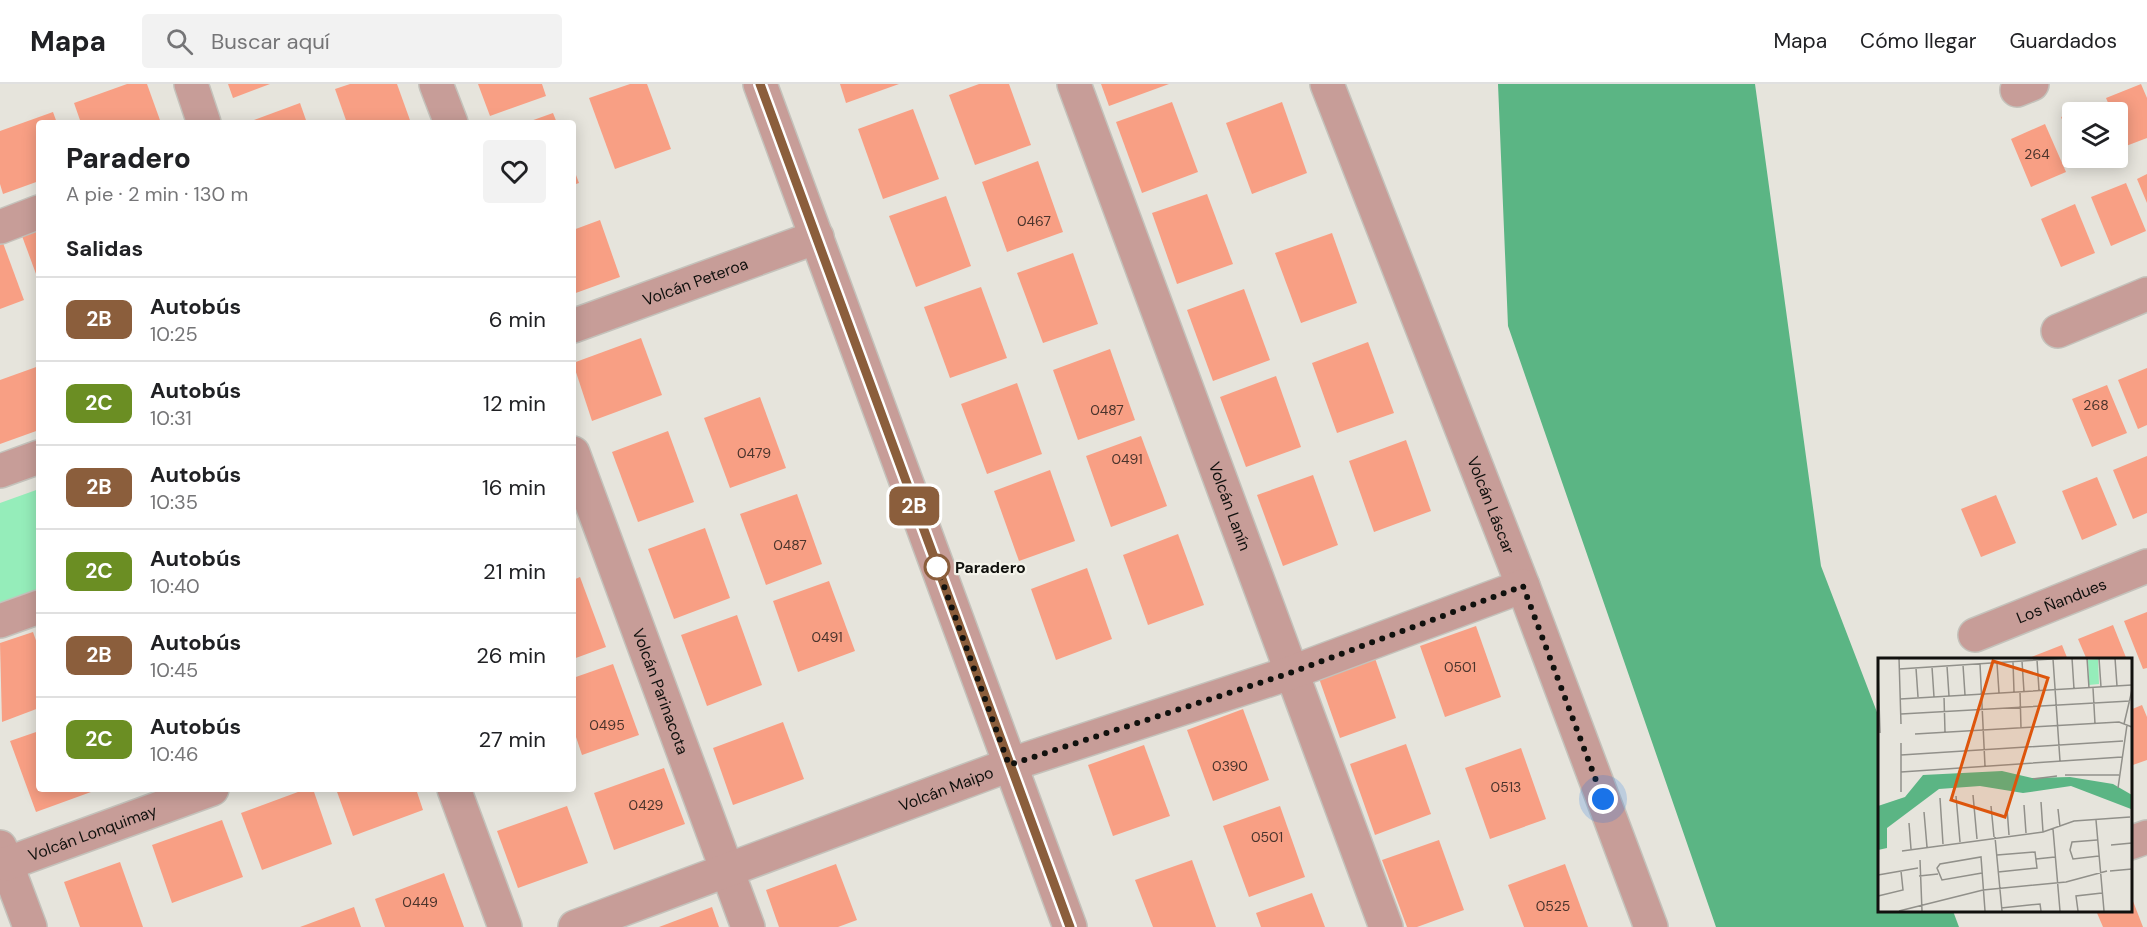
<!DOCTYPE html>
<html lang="es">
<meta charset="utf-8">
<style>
:root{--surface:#fff;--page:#f2f2f2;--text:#202124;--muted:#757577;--line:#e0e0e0}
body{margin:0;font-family:"DM Sans",sans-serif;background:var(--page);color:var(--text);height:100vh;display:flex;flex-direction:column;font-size:22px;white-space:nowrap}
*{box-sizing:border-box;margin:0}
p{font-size:20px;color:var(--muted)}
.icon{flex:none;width:33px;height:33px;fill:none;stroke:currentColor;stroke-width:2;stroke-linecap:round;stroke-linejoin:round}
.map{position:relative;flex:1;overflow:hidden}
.sheet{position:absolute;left:36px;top:36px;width:540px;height:672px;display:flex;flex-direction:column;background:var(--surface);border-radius:6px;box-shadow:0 3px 15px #0003}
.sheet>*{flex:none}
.badge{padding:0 12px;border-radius:9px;font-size:21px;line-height:39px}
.tools{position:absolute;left:2062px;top:18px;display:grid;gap:12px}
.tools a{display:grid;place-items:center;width:66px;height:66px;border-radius:6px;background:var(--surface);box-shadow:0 3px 15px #0003;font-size:30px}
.you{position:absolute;width:30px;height:30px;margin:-15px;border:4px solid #fff;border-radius:50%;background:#1a73e8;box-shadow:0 0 0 9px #1a73e833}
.map>.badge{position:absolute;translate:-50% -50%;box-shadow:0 0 0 3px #fff}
h2{padding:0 30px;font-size:22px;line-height:54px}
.round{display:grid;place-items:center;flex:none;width:63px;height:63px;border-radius:6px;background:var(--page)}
.summary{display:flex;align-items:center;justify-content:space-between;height:102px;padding:0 30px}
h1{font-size:28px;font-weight:800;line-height:45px}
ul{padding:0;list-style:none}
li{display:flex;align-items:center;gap:18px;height:84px;padding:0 30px;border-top:2px solid var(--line)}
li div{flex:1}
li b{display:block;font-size:22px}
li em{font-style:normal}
li .badge{min-width:66px;font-weight:700;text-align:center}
header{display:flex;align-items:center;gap:36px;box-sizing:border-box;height:84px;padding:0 30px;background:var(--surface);border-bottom:2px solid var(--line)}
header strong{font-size:28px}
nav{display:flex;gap:33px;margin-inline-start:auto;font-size:21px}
.search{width:420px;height:54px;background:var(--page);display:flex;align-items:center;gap:15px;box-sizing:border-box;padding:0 21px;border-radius:6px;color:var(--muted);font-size:22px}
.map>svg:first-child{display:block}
.green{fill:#95edba}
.forest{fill:#5bb584}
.building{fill:#f89f84}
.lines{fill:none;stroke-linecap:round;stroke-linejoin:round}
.minor-casing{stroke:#c4c2bb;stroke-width:36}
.minor{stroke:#c79d98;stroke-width:33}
.line-casing{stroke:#fff;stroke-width:14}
.line{stroke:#8b5e3c;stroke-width:9}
.walk{stroke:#11110e;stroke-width:6;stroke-dasharray:0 10.8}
.stop-dot{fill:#fff;stroke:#8b5e3c;stroke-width:3}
.labels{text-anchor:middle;stroke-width:4.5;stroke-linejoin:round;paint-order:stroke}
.number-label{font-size:14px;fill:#4b342c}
.street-label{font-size:16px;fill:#11110e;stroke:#f3f2e9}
.stop-label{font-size:16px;font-weight:bold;fill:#11110e;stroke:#f3f2e9;text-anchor:start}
.inset-road{fill:none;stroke:#91908a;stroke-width:1.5}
.view{fill:#dd550c;fill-opacity:0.15;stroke:#dd550c;stroke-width:3}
.inset-edge{fill:none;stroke:#11110e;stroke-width:3}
</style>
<header>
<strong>Mapa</strong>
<div class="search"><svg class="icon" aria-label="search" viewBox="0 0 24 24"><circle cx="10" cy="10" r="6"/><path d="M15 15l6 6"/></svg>Buscar aquí</div>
<nav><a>Mapa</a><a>Cómo llegar</a><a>Guardados</a></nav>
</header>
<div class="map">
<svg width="2147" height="843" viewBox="0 0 2147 843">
<rect width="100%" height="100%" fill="#e6e4dc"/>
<!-- green -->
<path class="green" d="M39,405V515L0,529V419Z"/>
<!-- forest -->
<path class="forest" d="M1498,0H1755L1821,482L1880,636V826L1953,827L1959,843H1716L1508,242Z"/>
<!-- building -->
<g class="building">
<path d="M127,0H147L161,39H81L74,19Z"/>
<path d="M228,0H270L233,14Z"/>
<path d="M350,0H397L411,39H347L335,5Z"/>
<path d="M478,0H542L546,12L490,32Z"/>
<path d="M630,0H647L671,65L615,85L589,14Z"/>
<path d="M840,0H899L846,19Z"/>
<path d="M979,0H1009L1031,61L975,81L949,11Z"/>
<path d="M1101,0H1169L1109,22Z"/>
<path d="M2141,0L2147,14V54L2126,62L2118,42V28H2112L2106,14Z"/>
<path d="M1172,18L1198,88L1142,109L1116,38Z"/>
<path d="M1282,18L1307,89L1252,110L1226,39Z"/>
<path d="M300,19L307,39H246Z"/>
<path d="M2096,19L2100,28H2073V62L2061,33Z"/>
<path d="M913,25L939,95L883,115L858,45Z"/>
<path d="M53,28L57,39H39V97L3,110L0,100V47Z"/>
<path d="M553,29L557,39H525Z"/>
<path d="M2045,40L2066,88L2031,103L2011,55Z"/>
<path d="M2078,74H2099L2081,81Z"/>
<path d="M1038,77L1063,148L1007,168L982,98Z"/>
<path d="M573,83L579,99L573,101Z"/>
<path d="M2147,90V119L2137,95Z"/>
<path d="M2126,99L2146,147L2111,162L2091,113Z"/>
<path d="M1207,110L1233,180L1177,200L1152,129Z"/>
<path d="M946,112L971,182L916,203L889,132Z"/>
<path d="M2075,120L2095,169L2061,183L2041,135Z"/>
<path d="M600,136L620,193L573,210V146Z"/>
<path d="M39,146V198L22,152Z"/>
<path d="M1332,149L1357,219L1301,239L1275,169Z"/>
<path d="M3,159L24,216L0,225V161Z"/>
<path d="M1073,169L1098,240L1043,259L1017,189Z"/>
<path d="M981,203L1007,274L950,294L924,223Z"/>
<path d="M1244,205L1270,276L1213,297L1187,226Z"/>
<path d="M641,254L662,311L592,337L573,279Z"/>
<path d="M1368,258L1394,329L1337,349L1312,279Z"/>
<path d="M1110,265L1135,336L1078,356L1053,286Z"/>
<path d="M39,282V346L0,360V296Z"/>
<path d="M2147,284V341L2138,345L2118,296Z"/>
<path d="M1276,292L1301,363L1246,383L1220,313Z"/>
<path d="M1017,299L1042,370L987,390L961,320Z"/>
<path d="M2107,301L2127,349L2092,363L2072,315Z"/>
<path d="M760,313L786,384L730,404L704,334Z"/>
<path d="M668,347L694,418L638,438L612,368Z"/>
<path d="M1141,352L1167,422L1111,443L1086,372Z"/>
<path d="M1406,356L1431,427L1374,448L1349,377Z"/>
<path d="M2147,372V429L2133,435L2113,386Z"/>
<path d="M1050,386L1075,457L1019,477L994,407Z"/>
<path d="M1313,391L1338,461L1283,482L1257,411Z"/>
<path d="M2097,393L2117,441L2082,456L2062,407Z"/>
<path d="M797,410L822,480L766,501L740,430Z"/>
<path d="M1996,411L2016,459L1981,473L1961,425Z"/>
<path d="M705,444L730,514L674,535L648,465Z"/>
<path d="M1178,450L1204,521L1148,541L1123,471Z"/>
<path d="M1087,484L1112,555L1056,576L1031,505Z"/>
<path d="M580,493L606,563L573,575V496Z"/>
<path d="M829,497L855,567L798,588L773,517Z"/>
<path d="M2147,528V584L2143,585L2124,537Z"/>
<path d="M737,531L762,601L707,622L681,551Z"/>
<path d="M2113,541L2127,576H2087L2078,555Z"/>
<path d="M1476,542L1501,613L1445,633L1420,562Z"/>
<path d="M33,548L39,565V624L2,638L0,559Z"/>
<path d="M2062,561L2068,576H2024Z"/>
<path d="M1371,563L1396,634L1340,654L1315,583Z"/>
<path d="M613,580L639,651L582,671L573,644V594Z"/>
<path d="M2142,621L2147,633V676L2130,682V626Z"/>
<path d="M1243,625L1269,696L1213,717L1187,646Z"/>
<path d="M783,638L804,695L733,721L713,664Z"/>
<path d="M39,647V705H90L91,708L36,728L10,657Z"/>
<path d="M1406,660L1431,730L1375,751L1350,680Z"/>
<path d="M1144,661L1170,732L1113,752L1088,681Z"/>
<path d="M1521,664L1546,735L1490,755L1465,684Z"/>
<path d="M664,684L685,740L614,766L594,709Z"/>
<path d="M306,705H313L332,760L262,786L241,729Z"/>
<path d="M336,705H416L423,726L353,752Z"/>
<path d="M567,722L588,779L518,804L497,747Z"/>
<path d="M1280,722L1305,793L1249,813L1223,742Z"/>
<path d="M222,736L243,793L172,819L152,761Z"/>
<path d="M1439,756L1464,826L1417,843H1407L1382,776Z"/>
<path d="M1192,776L1216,843H1153L1135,796Z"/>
<path d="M120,778L143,843H80L64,798Z"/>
<path d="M836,780L857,836L838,843H779L766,806Z"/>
<path d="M1565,780L1588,843H1524L1508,801Z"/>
<path d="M444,789L464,843H385L375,815Z"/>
<path d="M1312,809L1325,843H1261L1256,829Z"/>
<path d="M2131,812L2143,843H2103L2097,829L2130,826Z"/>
<path d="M354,823L361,843H300Z"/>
<path d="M712,823L719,843H659Z"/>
</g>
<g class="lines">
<!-- minor casing -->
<g class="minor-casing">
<g id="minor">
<path d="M191,0L204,39"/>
<path d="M436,0L451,39"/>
<path d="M760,0L1070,843"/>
<path id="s1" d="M1074,0L1386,843"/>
<path id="s2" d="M1327,0L1523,502L1651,843"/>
<path d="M2017,6L2032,0"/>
<path d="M0,143L39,128"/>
<path id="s3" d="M573,242L817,153"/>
<path d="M2058,247L2147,210"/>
<path id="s4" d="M573,369L748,843"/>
<path d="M0,387L39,373"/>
<path d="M0,537L39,523"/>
<path id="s5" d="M1975,551L2147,482"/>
<path d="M454,705L505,843"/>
<path d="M2130,759L2147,753"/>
<path d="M0,763L30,843"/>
<path id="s6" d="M6,780L212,705"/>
<path id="s7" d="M575,843L1009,681L1290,589L1523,502"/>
</g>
</g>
<!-- minor -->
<use href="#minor" class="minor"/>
</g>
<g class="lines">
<!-- line casing -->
<g class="line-casing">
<path id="line" d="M760,0L1070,843"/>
</g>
<!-- line -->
<use href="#line" class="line"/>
<!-- walk -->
<path class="walk" d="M937,483L1009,681L1290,589L1523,502L1603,715"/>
</g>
<!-- markers -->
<circle class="stop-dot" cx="937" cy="483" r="12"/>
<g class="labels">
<!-- number labels -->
<g class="number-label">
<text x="2037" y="75">264</text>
<text x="1034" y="142">0467</text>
<text x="2096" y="326">268</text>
<text x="1107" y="331">0487</text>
<text x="754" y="374">0479</text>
<text x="1127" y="380">0491</text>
<text x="790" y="466">0487</text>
<text x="827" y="558">0491</text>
<text x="1460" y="588">0501</text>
<text x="607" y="646">0495</text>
<text x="1230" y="687">0390</text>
<text x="1506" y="708">0513</text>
<text x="646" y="726">0429</text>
<text x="1267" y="758">0501</text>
<text x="420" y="823">0449</text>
<text x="1553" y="827">0525</text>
</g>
<!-- street labels -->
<g class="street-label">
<text dy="6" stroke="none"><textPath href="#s3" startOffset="130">Volcán Peteroa</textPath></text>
<text dy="6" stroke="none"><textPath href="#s2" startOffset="452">Volcán Láscar</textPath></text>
<text dy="6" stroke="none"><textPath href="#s1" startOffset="450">Volcán Lanín</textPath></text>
<text dy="6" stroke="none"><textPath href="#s5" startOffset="93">Los Ñandues</textPath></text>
<text dy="6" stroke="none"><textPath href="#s4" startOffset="254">Volcán Parinacota</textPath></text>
<text dy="6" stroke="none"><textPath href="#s7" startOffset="396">Volcán Maipo</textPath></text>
<text dy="6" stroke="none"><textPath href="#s6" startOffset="92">Volcán Lonquimay</textPath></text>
</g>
<!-- stop labels -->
<g class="stop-label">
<text x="955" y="489">Paradero</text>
</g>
</g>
<!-- overview -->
<g transform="translate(1878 574)">
<rect width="254" height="254" fill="#e6e4dc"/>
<path d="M220,1L221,26L211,27L210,2Z" fill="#95edba"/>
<path d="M124,113L154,120L192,119L235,126L254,137L253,151L193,128L145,135L102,128L61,131L9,170V190L0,192V148L27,139L45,117Z" fill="#5bb584"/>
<path class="inset-road" d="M21,0L23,66M194,0L196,31M209,0L211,30M221,0L223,29M237,0L239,28M175,1L182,103M159,2L161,32M144,3L146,34M135,4L136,34M119,5L121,35M102,6L107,108M85,7L87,37M69,8L71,38M54,9L56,39M38,10L40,39M21,11L189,0M0,12L2,75M215,30L217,66M142,34L143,70M66,38L67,74M22,41L254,27M23,56L252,43M246,66L254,32M37,76L241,64L254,69M23,85V134M23,97L245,83M23,114L244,99M187,117H241M155,121L179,118M240,130L249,67M95,137L99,181M78,138L82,184M62,140L65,186M163,144L165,174M146,147L148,175M113,148L116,179M129,150L131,177M180,151L182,169M46,154L49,189M218,162L226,253M31,165L33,191M175,171L182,253M117,179L124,253M219,182L194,184L192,192L195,201L221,198M233,187L254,185M24,193L165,174L196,163L252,159M119,197L157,194L159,210L120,214M158,201L177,199M42,202L44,253M232,213L254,211M104,215L64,222L59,210L62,206L103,199L107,253M0,217L40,210M41,218L60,216M0,238L25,232L23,213M123,250L162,246L163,253M21,253L105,232L188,224L229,213M200,253L198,238L224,235"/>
<path class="view" d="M115,3L170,20L127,159L73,142Z"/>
<rect width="254" height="254" class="inset-edge"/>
</g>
</svg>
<div class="tools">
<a><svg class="icon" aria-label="layers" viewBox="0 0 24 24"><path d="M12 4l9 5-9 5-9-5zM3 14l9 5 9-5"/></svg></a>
</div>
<div class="you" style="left:1603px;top:715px"></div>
<b class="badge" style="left:914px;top:422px;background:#8b5e3c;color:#fff">2B</b>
<section class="sheet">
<div class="summary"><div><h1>Paradero</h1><p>A pie · 2 min · 130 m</p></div><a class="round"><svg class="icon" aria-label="heart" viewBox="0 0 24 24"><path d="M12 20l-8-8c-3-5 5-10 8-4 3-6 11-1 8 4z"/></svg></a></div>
<h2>Salidas</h2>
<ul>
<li><span class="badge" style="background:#8b5e3c;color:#fff">2B</span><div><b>Autobús</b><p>10:25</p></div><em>6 min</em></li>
<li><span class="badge" style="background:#6b8e23;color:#fff">2C</span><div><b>Autobús</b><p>10:31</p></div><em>12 min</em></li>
<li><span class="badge" style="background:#8b5e3c;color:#fff">2B</span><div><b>Autobús</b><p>10:35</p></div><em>16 min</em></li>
<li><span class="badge" style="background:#6b8e23;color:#fff">2C</span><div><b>Autobús</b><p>10:40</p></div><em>21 min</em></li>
<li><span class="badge" style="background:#8b5e3c;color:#fff">2B</span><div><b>Autobús</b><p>10:45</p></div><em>26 min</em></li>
<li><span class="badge" style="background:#6b8e23;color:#fff">2C</span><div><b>Autobús</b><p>10:46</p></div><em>27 min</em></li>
</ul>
</section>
</div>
